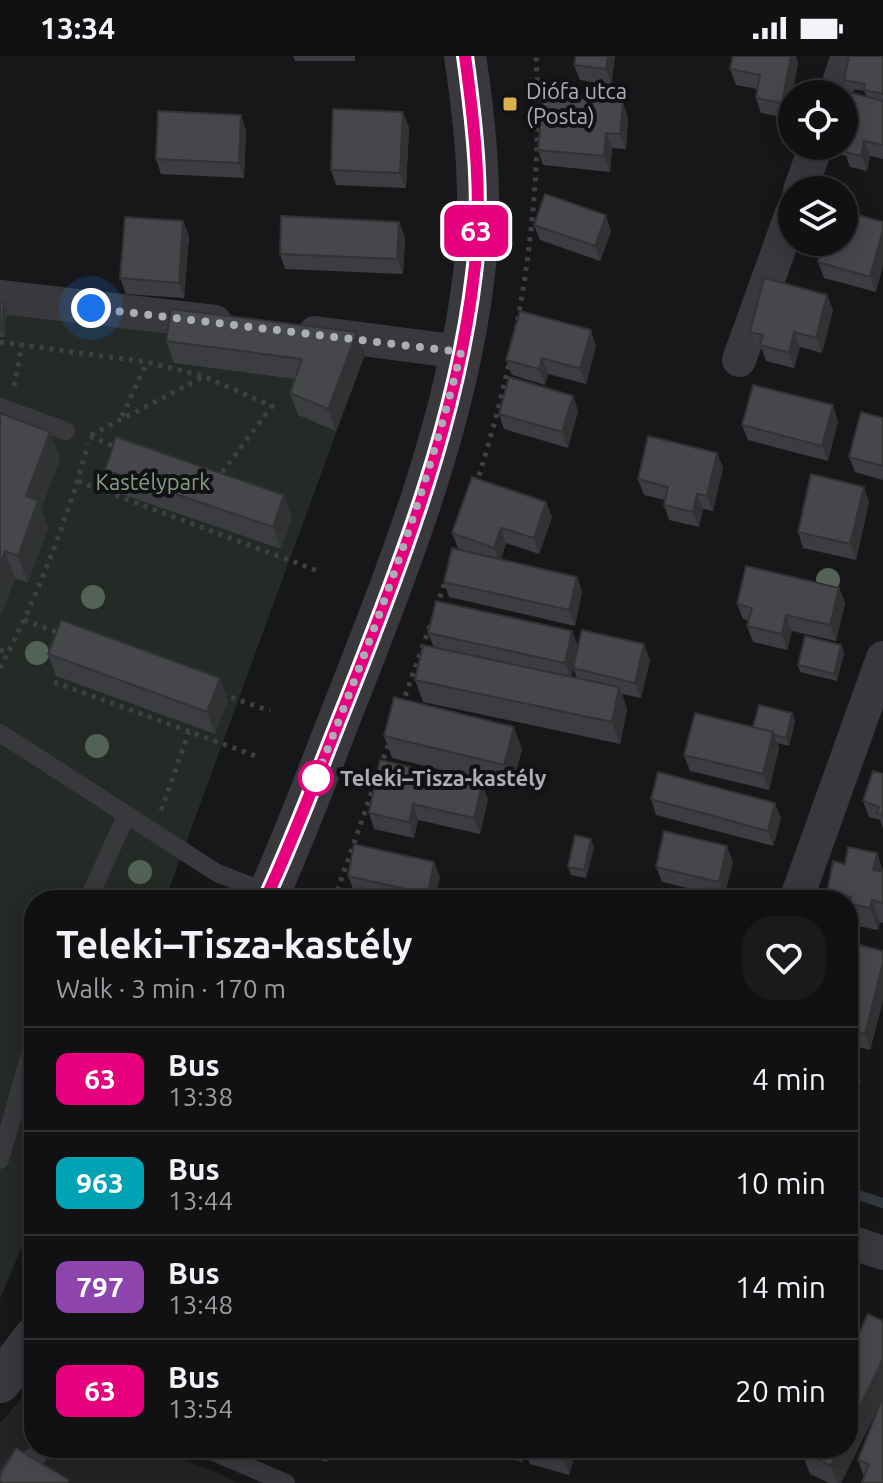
<!DOCTYPE html>
<meta charset="utf-8">
<style>
:root{--surface:#111113;--page:#1a1a1c;--text:#f1f3f6;--muted:#9c9da0;--line:#303133}
body{margin:0;font-family:Ubuntu,sans-serif;background:var(--page);color:var(--text);height:100vh;display:flex;flex-direction:column;font-size:30px;white-space:nowrap}
*{box-sizing:border-box;margin:0}
p{font-size:26px;color:var(--muted)}
.icon{flex:none;width:44px;height:44px;fill:none;stroke:currentColor;stroke-width:2;stroke-linecap:round;stroke-linejoin:round}
.map{position:relative;flex:1;overflow:hidden}
.side{position:absolute;left:24px;top:834px;width:834px;height:568px;display:flex;flex-direction:column;background:var(--surface);border-radius:32px;box-shadow:0 4px 20px #0003,0 0 0 2px var(--line)}
.side>*{flex:none}
.badge{padding:0 16px;border-radius:12px;font-size:28px;line-height:52px}
.tools{position:absolute;left:778px;top:24px;display:grid;gap:16px}
.tools a{display:grid;place-items:center;width:80px;height:80px;border-radius:50%;background:var(--surface);box-shadow:0 4px 20px #0003,0 0 0 2px var(--line);font-size:40px}
.you{position:absolute;width:40px;height:40px;margin:-20px;border:6px solid #fff;border-radius:50%;background:#1a73e8;box-shadow:0 0 0 12px #1a73e833}
.map>.badge{position:absolute;translate:-50% -50%;box-shadow:0 0 0 4px #fff}
.round{display:grid;place-items:center;flex:none;width:84px;height:84px;border-radius:32px;background:var(--page)}
.head{display:flex;align-items:center;justify-content:space-between;height:136px;padding:0 32px}
h1{font-size:38px;font-weight:700;line-height:60px}
ul{padding:0;list-style:none}
li{display:flex;align-items:center;gap:24px;height:104px;padding:0 32px;border-top:2px solid var(--line)}
li div{flex:1}
li b{display:block;font-size:30px}
li em{font-style:normal}
li .badge{min-width:88px;font-weight:700;text-align:center}
.status{display:flex;justify-content:space-between;align-items:center;height:56px;padding:0 40px;background:var(--surface);direction:ltr}
.status svg{height:22px;fill:currentColor}
.map>svg:first-child{display:block}
.built{fill:#232326}
.green{fill:#242a25}
.lines{fill:none;stroke-linecap:round;stroke-linejoin:round}
.stream{stroke:#333940;stroke-width:10}
.path{stroke:#3f4044;stroke-width:5;stroke-dasharray:4 6;stroke-linecap:butt}
.service{stroke:#39393d;stroke-width:18}
.minor{stroke:#39393d;stroke-width:34}
.tertiary{stroke:#39393d;stroke-width:42}
.tree{fill:#536256}
.wall{fill:#3c3d40}
.shaded-wall{fill:#313234}
.building{fill:#46474b;stroke:#313234;stroke-width:2}
.line-casing{stroke:#fff;stroke-width:18}
.line{stroke:#e6007e;stroke-width:12}
.walk{stroke:#abaeb7;stroke-width:8;stroke-dasharray:0 14.4}
.poi-dot{fill:#dbb14d;stroke:#121214;stroke-width:3}
.stop-dot{fill:#fff;stroke:#e6007e;stroke-width:4}
.labels{text-anchor:middle;stroke-width:8;stroke-linejoin:round;paint-order:stroke}
.poi-label{font-size:22px;fill:#abaeb7;stroke:#121214;text-anchor:start}
.park-label{font-size:22px;fill:#849f87;stroke:#121214}
.stop-label{font-size:22px;font-weight:bold;fill:#abaeb7;stroke:#121214;text-anchor:start}
</style>
<div class="status"><b>13:34</b><svg viewBox="0 0 49 12"><path d="M0 12V9h3v3zM5 12V6h3v6zM10 12V3h3v9zM15 12V0h3v12zM26 1h20v11H26zM47 4h2v5h-2z"/></svg></div>
<div class="map">
<svg width="883" height="1427" viewBox="0 0 883 1427">
<rect width="100%" height="100%" fill="#171719"/>
<!-- built -->
<path class="built" d="M28,1335L34,1338V1392H159L239,1427H0V1367Z"/>
<!-- green -->
<path class="green" d="M0,254L365,298L165,844H34V1161L0,1243Z"/>
<g class="lines">
<!-- stream -->
<path class="stream" d="M848,1136L883,1147"/>
<!-- path -->
<g class="path">
<path d="M0,286L147,306L203,320L272,350L218,422"/>
<path d="M14,330L22,288"/>
<path d="M122,360L147,306"/>
<path d="M91,379L203,321"/>
<path d="M90,380L117,392"/>
<path d="M78,425L318,515"/>
<path d="M476,429C520,293 544,142 536,0"/>
<path d="M437,551L446,522"/>
<path d="M24,564L59,577"/>
<path d="M0,594L8,597"/>
<path d="M0,612C37,542 67,465 88,388"/>
<path d="M54,626L256,700"/>
<path d="M222,638L270,655"/>
<path d="M402,649L432,564"/>
<path d="M161,754L189,676"/>
<path d="M334,844L390,684"/>
</g>
<!-- service -->
<g class="service">
<path d="M0,351L66,375"/>
<path d="M0,677L217,817L269,837"/>
<path d="M88,844L126,760"/>
<path d="M0,1104L34,984"/>
<path d="M204,1392L286,1427"/>
<path d="M3,1427L16,1407L39,1399L43,1392"/>
</g>
<!-- minor -->
<g class="minor">
<path d="M835,38L848,0"/>
<path d="M800,134L816,90"/>
<path d="M0,241L215,266"/>
<path d="M315,277L461,296"/>
<path d="M739,304L792,157"/>
<path d="M796,844L883,602"/>
<path d="M848,1185L883,1197"/>
</g>
<!-- tertiary -->
<g class="tertiary">
<path d="M266,844C296,778 321,709 348,641C401,506 457,364 474,218C483,146 476,72 465,0"/>
<path d="M0,1326L34,1282"/>
</g>
</g>
<!-- trees -->
<g class="tree">
<circle cx="828" cy="524" r="12"/>
<circle cx="93" cy="541" r="12"/>
<circle cx="37" cy="597" r="12"/>
<circle cx="97" cy="690" r="12"/>
<circle cx="140" cy="816" r="12"/>
</g>
<!-- wall -->
<g class="wall">
<path d="M293,0H355V5H295Z"/>
<path d="M575,0H615L611,29L580,24L574,9Z"/>
<path d="M883,0V103L870,100L867,115L850,111L846,100L834,97L832,90H844V38L867,41L864,35L847,32L844,24Z"/>
<path d="M798,7L788,62L761,57L756,42L757,33L736,29L730,13Z"/>
<path d="M241,59L246,75L244,122L161,118L156,103Z"/>
<path d="M628,62L626,93L612,92L610,116L543,109L538,94Z"/>
<path d="M409,71L406,132L336,129L331,114Z"/>
<path d="M183,165L189,180L184,242L126,238L120,222Z"/>
<path d="M883,166L876,236L824,222L818,206Z"/>
<path d="M534,169L611,175L600,205L540,184Z"/>
<path d="M405,181L403,218L285,213L280,198Z"/>
<path d="M827,239L833,254L822,297L800,291L794,312L766,305L762,293L756,291L750,276Z"/>
<path d="M0,246H4L7,254L5,281H0Z"/>
<path d="M357,276L365,298L336,375L298,359L290,337L295,323L174,307L166,285Z"/>
<path d="M596,290L586,328L548,318L545,329L512,319L506,304Z"/>
<path d="M573,340L578,355L568,392L504,373L499,358Z"/>
<path d="M0,357L50,376L60,403L41,453L48,472L28,527L15,522L0,561Z"/>
<path d="M883,362V424L855,416L849,401Z"/>
<path d="M838,365L828,405L748,384L742,369Z"/>
<path d="M717,397L723,412L713,455L703,453L699,471L669,464L664,449L665,444L644,439L638,423Z"/>
<path d="M105,414L292,461L281,493L113,435Z"/>
<path d="M546,446L552,461L539,498L506,487L501,503L577,521L582,536L575,570L449,541L444,526L464,494L458,492L452,477Z"/>
<path d="M869,446L856,504L803,492L798,476Z"/>
<path d="M839,532L845,547L836,585L792,575L787,594L753,586L747,570L749,565L743,563L737,548Z"/>
<path d="M572,575L578,590L571,621L577,622L573,612L650,604L641,642L622,638L627,653L620,688L423,646L415,624L434,592L428,577Z"/>
<path d="M841,589L844,597L837,625L800,616L798,609Z"/>
<path d="M48,598L228,644L215,678L56,620Z"/>
<path d="M795,665L789,690L777,687L779,692L769,734L690,715L684,699L753,671Z"/>
<path d="M384,680L522,693L512,731L392,702Z"/>
<path d="M380,704L488,743L480,778L418,764L414,782L374,773L369,757Z"/>
<path d="M883,718V772L880,764L869,761L863,745Z"/>
<path d="M651,743L781,762L773,790L656,759Z"/>
<path d="M594,791L586,822L571,819L568,811Z"/>
<path d="M877,797L883,815V867L880,866L878,874L858,870L855,862L848,861V844H830L827,836L845,808Z"/>
<path d="M733,806L724,841L662,826L656,811Z"/>
<path d="M348,820L440,821L435,844H393L354,835Z"/>
<path d="M848,886L883,895V944L870,994L848,988Z"/>
<path d="M868,1258L883,1265V1427H862L864,1421L858,1404L879,1350L841,1427H829L810,1418L802,1396L803,1392H848V1300Z"/>
<path d="M279,1392H331L327,1406Z"/>
<path d="M469,1392H577L569,1419L530,1408L525,1394L522,1406Z"/>
</g>
<!-- shaded-wall -->
<g class="shaded-wall">
<path d="M608,0H615L611,29L606,13Z"/>
<path d="M791,0H796L798,7L788,62L782,47Z"/>
<path d="M623,46L628,62L626,93L620,78Z"/>
<path d="M403,56L409,71L406,132L400,117Z"/>
<path d="M241,59L246,75L244,122L239,107Z"/>
<path d="M606,77L612,92L610,116L604,100Z"/>
<path d="M864,85L870,100L867,115L861,100Z"/>
<path d="M606,159L611,175L600,205L595,190Z"/>
<path d="M183,165L189,180L184,242L179,227Z"/>
<path d="M399,166L405,181L403,218L397,203Z"/>
<path d="M883,173V210L876,236L870,221Z"/>
<path d="M827,239L833,254L822,297L816,282Z"/>
<path d="M4,246L7,254L5,281L2,273Z"/>
<path d="M591,274L596,290L586,328L580,313Z"/>
<path d="M357,276L365,298L336,375L328,353Z"/>
<path d="M794,276L800,291L794,312L789,297Z"/>
<path d="M542,302L548,318L545,329L539,313Z"/>
<path d="M573,340L578,355L568,392L562,376Z"/>
<path d="M833,349L838,365L828,405L822,390Z"/>
<path d="M50,376L60,403L41,453L48,472L28,527L18,500L26,440Z"/>
<path d="M717,397L723,412L713,455L707,440Z"/>
<path d="M864,431L869,446L856,504L850,488Z"/>
<path d="M697,438L703,453L699,471L693,456Z"/>
<path d="M284,439L292,461L281,493L273,471Z"/>
<path d="M546,446L552,461L539,498L534,482Z"/>
<path d="M501,472L506,487L500,507L494,492Z"/>
<path d="M5,495L15,522L0,561V507Z"/>
<path d="M577,521L582,536L575,570L569,554Z"/>
<path d="M839,532L845,547L836,585L830,569Z"/>
<path d="M786,559L792,575L787,594L782,578Z"/>
<path d="M572,575L578,590L571,622L565,607Z"/>
<path d="M644,588L650,604L641,642L635,627Z"/>
<path d="M841,589L844,597L837,625L834,618Z"/>
<path d="M220,622L228,644L215,678L207,656Z"/>
<path d="M619,631L627,653L620,688L612,666Z"/>
<path d="M792,657L795,665L789,690L786,682Z"/>
<path d="M514,671L522,693L512,731L504,709Z"/>
<path d="M773,676L779,692L769,734L763,718Z"/>
<path d="M482,728L488,743L480,778L474,762Z"/>
<path d="M775,747L781,762L773,790L768,775Z"/>
<path d="M413,748L418,764L414,782L409,766Z"/>
<path d="M591,783L594,791L586,822L584,814Z"/>
<path d="M727,790L733,806L724,841L719,826Z"/>
<path d="M877,797L883,815V827L873,814Z"/>
<path d="M434,806L440,821L435,844H430L428,838Z"/>
<path d="M872,844L880,866L878,874L870,852Z"/>
<path d="M883,906V944L870,994L865,978Z"/>
<path d="M855,1010L861,1025L848,1068V1034Z"/>
<path d="M883,1303V1341L841,1427H837L831,1410L840,1392H848V1375Z"/>
<path d="M322,1392H331L327,1406Z"/>
<path d="M517,1392H526L522,1406Z"/>
<path d="M567,1392H577L569,1419L564,1404Z"/>
</g>
<!-- building -->
<g class="building">
<path d="M576,0H608L606,13L574,9Z"/>
<path d="M733,0H791L782,47L756,42L760,19L730,13Z"/>
<path d="M849,0H883V38L864,34L865,28L844,24Z"/>
<path d="M840,34L883,45V89L864,85L861,100L844,96L846,86L844,85V38H839Z"/>
<path d="M543,39L623,46L620,78L606,77L604,100L538,94Z"/>
<path d="M333,53L403,56L400,117L331,114Z"/>
<path d="M158,55L241,59L239,107L156,103Z"/>
<path d="M545,138L606,159L595,190L534,169Z"/>
<path d="M844,155L883,166V173L870,221L818,206L824,186H844Z"/>
<path d="M281,160L399,166L397,203L280,198Z"/>
<path d="M125,161L183,165L179,227L120,222Z"/>
<path d="M764,222L827,239L816,282L794,276L789,297L760,289L763,279L750,276Z"/>
<path d="M0,246H4L2,273H0Z"/>
<path d="M171,253L357,276L328,353L290,337L302,303L166,285Z"/>
<path d="M520,255L591,274L580,313L542,302L539,313L506,304Z"/>
<path d="M509,321L573,340L562,376L499,358Z"/>
<path d="M753,329L833,349L822,390L742,369Z"/>
<path d="M861,356L883,362V410L849,401Z"/>
<path d="M0,357L50,376L26,440L38,445L18,500L5,495L0,507Z"/>
<path d="M648,380L717,397L707,440L697,438L693,456L664,449L668,431L638,423Z"/>
<path d="M116,381L284,439L273,471L105,414Z"/>
<path d="M811,418L864,431L850,488L798,476Z"/>
<path d="M472,421L546,446L534,482L501,472L494,492L452,477Z"/>
<path d="M452,492L577,521L569,554L444,526Z"/>
<path d="M746,510L839,532L830,569L786,559L782,578L747,570L752,552L737,548Z"/>
<path d="M436,545L572,575L565,607L428,577Z"/>
<path d="M61,564L220,622L207,656L48,598Z"/>
<path d="M582,574L644,588L635,627L573,612Z"/>
<path d="M805,580L841,589L834,618L798,609Z"/>
<path d="M423,589L619,631L612,666L415,624Z"/>
<path d="M394,641L514,671L504,709L384,680Z"/>
<path d="M759,649L792,657L786,682L774,679L773,676L753,671Z"/>
<path d="M695,657L773,676L763,718L684,699Z"/>
<path d="M380,704L482,728L474,762L413,748L409,766L369,757Z"/>
<path d="M873,715L883,718V759L877,757L879,751L863,745Z"/>
<path d="M658,716L775,747L768,775L651,743Z"/>
<path d="M664,775L727,790L719,826L656,811Z"/>
<path d="M575,779L591,783L584,814L568,811Z"/>
<path d="M354,788L434,806L428,838L348,820Z"/>
<path d="M848,791L877,797L873,814L883,816V847L872,844L870,852L850,848L851,841L827,836L833,805L845,808Z"/>
<path d="M338,840L354,844H337Z"/>
<path d="M848,886L883,895V906L865,978L848,974Z"/>
<path d="M848,1007L855,1010L848,1034Z"/>
<path d="M868,1258L883,1265V1303L848,1375V1300Z"/>
<path d="M883,1340V1427H862L869,1408L858,1404Z"/>
<path d="M16,1392L69,1424L67,1427H0V1419Z"/>
<path d="M525,1392H567L564,1404Z"/>
<path d="M803,1392H840L831,1410L802,1396Z"/>
</g>
<g class="lines">
<!-- line casing -->
<g class="line-casing">
<path id="line" d="M265,844C296,778 321,709 348,642C402,506 457,364 474,218C483,146 475,72 465,0"/>
</g>
<!-- line -->
<use href="#line" class="line"/>
<!-- walk -->
<path class="walk" d="M91,252L461,296C425,444 371,584 315,725L316,722"/>
</g>
<!-- markers -->
<rect class="poi-dot" x="502" y="40" width="16" height="16" rx="4"/>
<circle class="stop-dot" cx="316" cy="722" r="16"/>
<g class="labels">
<!-- poi labels -->
<g class="poi-label">
<text x="526" y="43">Diófa utca<tspan x="526" dy="25">(Posta)</tspan></text>
</g>
<!-- park labels -->
<g class="park-label">
<text x="153" y="434">Kastélypark</text>
</g>
<!-- stop labels -->
<g class="stop-label">
<text x="340" y="730">Teleki–Tisza-kastély</text>
</g>
</g>
</svg>
<div class="tools">
<a><svg class="icon" aria-label="locate" viewBox="0 0 24 24"><circle cx="12" cy="12" r="6"/><path d="M12 2v4M12 18v4M2 12h4M18 12h4"/></svg></a>
<a><svg class="icon" aria-label="layers" viewBox="0 0 24 24"><path d="M12 4l9 5-9 5-9-5zM3 14l9 5 9-5"/></svg></a>
</div>
<div class="you" style="left:91px;top:252px"></div>
<b class="badge" style="left:476px;top:175px;background:#e6007e;color:#fff">63</b>
<section class="side">
<div class="head"><div><h1>Teleki–Tisza-kastély</h1><p>Walk · 3 min · 170 m</p></div><a class="round"><svg class="icon" aria-label="heart" viewBox="0 0 24 24"><path d="M12 20l-8-8c-3-5 5-10 8-4 3-6 11-1 8 4z"/></svg></a></div>
<ul>
<li><span class="badge" style="background:#e6007e;color:#fff">63</span><div><b>Bus</b><p>13:38</p></div><em>4 min</em></li>
<li><span class="badge" style="background:#00a3b4;color:#fff">963</span><div><b>Bus</b><p>13:44</p></div><em>10 min</em></li>
<li><span class="badge" style="background:#8e44ad;color:#fff">797</span><div><b>Bus</b><p>13:48</p></div><em>14 min</em></li>
<li><span class="badge" style="background:#e6007e;color:#fff">63</span><div><b>Bus</b><p>13:54</p></div><em>20 min</em></li>
</ul>
</section>
</div>
